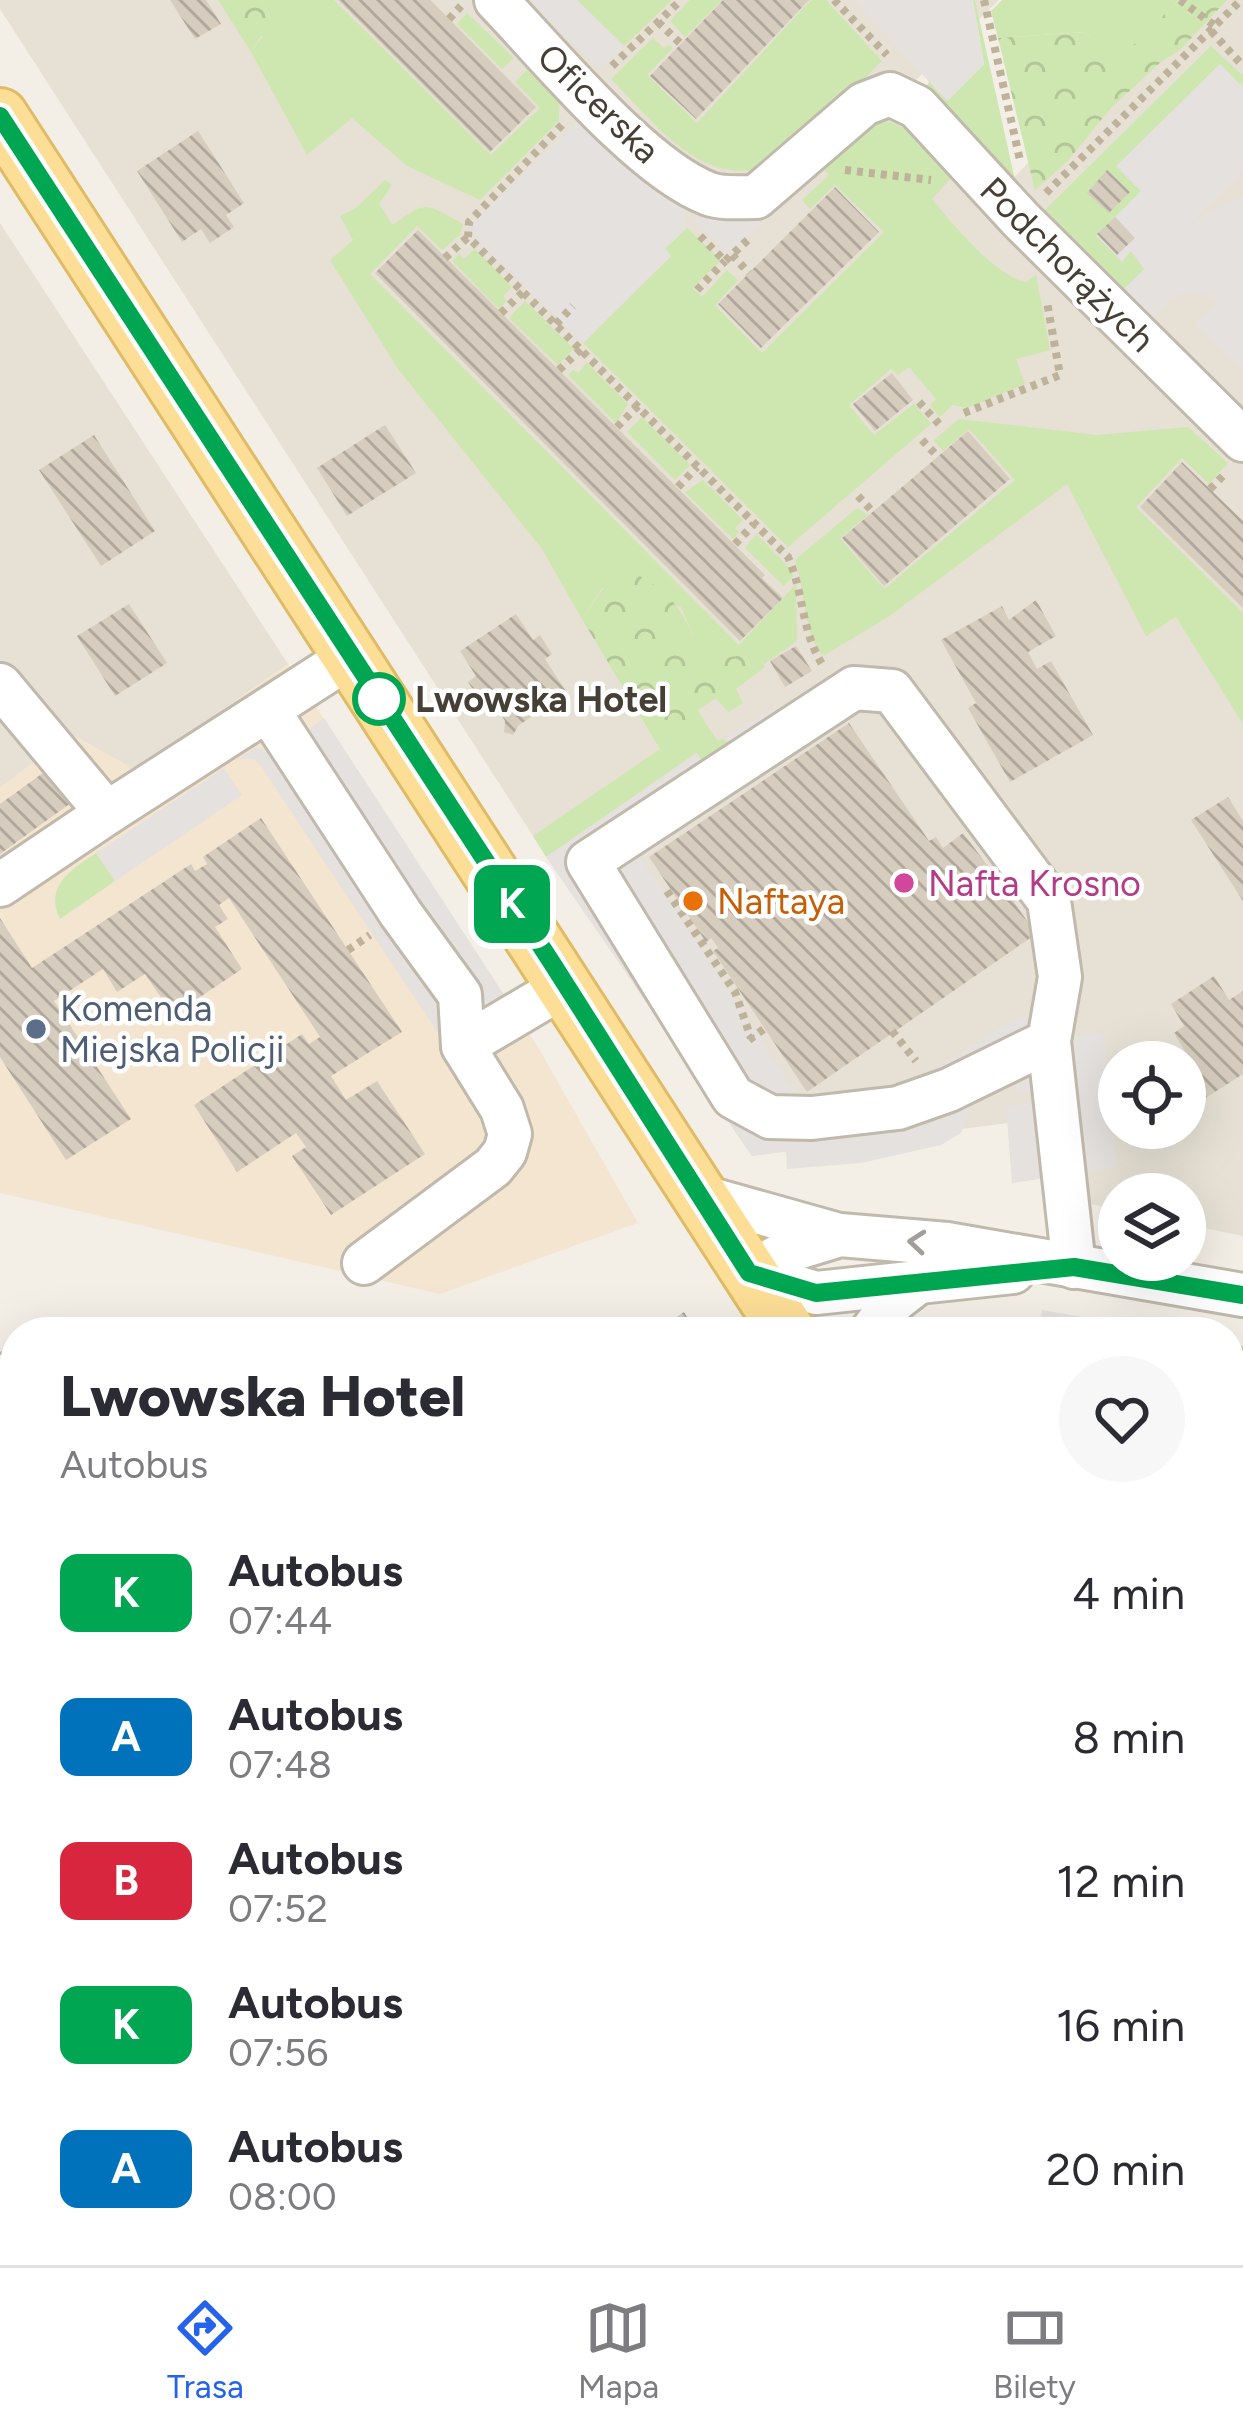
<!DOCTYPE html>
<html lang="pl">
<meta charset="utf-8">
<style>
:root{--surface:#fff;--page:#f7f7f7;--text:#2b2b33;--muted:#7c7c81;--line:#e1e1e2;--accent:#2563eb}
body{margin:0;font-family:Figtree,sans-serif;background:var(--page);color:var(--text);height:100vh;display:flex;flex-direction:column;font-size:45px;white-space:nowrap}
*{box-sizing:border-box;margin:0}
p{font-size:39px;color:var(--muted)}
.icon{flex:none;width:66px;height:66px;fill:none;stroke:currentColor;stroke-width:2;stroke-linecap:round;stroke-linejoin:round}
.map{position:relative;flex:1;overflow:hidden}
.sheet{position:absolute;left:0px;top:1317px;width:1245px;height:948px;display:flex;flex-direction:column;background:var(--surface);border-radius:48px 48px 0 0;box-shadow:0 12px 48px #0002}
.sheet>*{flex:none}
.badge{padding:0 24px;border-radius:18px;font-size:42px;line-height:78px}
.controls{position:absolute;left:1098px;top:1041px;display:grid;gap:24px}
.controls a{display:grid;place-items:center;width:108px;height:108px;border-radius:50%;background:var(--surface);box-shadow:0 12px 48px #0002;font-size:60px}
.map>.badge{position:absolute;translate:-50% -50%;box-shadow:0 0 0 6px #fff}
.round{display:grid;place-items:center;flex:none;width:126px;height:126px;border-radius:63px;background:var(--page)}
.overview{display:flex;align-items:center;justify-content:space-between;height:204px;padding:0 60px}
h1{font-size:57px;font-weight:800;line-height:90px}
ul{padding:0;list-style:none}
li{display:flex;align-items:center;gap:36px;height:144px;padding:0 60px}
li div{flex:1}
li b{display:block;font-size:45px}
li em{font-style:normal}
li .badge{min-width:132px;font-weight:700;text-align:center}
.menu{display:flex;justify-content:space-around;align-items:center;height:168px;border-top:3px solid var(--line);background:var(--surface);font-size:33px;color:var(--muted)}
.menu a{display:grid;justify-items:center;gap:6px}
.menu .selected{color:var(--accent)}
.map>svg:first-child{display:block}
.residential{fill:#e6e1d4;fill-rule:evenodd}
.commercial{fill:#f4e5d1}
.grass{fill:#cee6b0}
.forest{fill:url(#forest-crowns)}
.parking{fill:#e4e1de}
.building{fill:url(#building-back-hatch)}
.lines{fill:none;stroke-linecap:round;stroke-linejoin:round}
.minor-casing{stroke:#c1b9ac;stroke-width:48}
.major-casing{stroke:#e0bb66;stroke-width:60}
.path{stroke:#bfb29a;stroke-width:8;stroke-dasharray:6 6;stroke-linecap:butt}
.minor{stroke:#fff;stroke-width:42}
.major{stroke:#fcde96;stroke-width:54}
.oneway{stroke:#a29f9a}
.line-casing{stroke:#fff;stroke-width:27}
.line{stroke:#00a651;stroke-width:18}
.stop-dot{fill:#fff;stroke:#00a651;stroke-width:6}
.hotel-dot{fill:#d1479c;stroke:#fff;stroke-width:4.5}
.food-dot{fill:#e8710a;stroke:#fff;stroke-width:4.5}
.service-dot{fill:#5c6f8a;stroke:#fff;stroke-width:4.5}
.labels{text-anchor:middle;stroke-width:9;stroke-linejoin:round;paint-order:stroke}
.street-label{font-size:36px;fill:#453f35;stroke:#fff}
.stop-label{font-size:36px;font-weight:bold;fill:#453f35;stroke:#fff;text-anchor:start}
.hotel-label{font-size:36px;fill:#b23c85;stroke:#fff;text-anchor:start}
.food-label{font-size:36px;fill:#c56008;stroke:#fff;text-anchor:start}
.service-label{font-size:36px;fill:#4e5e75;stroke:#fff;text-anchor:start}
</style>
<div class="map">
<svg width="1243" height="2265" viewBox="0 0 1243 2265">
<defs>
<pattern id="forest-crowns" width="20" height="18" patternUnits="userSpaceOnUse" patternTransform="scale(3)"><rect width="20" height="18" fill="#cee6b0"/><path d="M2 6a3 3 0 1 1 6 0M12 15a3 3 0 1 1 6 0" fill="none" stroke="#b2c698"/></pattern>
<pattern id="building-back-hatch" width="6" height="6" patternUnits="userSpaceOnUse" patternTransform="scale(3)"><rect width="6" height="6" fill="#d7cdbf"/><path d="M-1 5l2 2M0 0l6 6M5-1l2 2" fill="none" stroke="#b0a89c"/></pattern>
</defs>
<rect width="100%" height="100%" fill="#f3efe6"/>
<!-- residential -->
<g class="residential">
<path d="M0,0H999L891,104L991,201L1187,0H1243V1236L1185,1224V1194H1119V1210L1091,1204L1024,1121L752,1156L533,836L0,9ZM1119,1062H1185V1128H1119Z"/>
<path d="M0,223L288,664L136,771L71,734L0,788Z"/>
<path d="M15,1415V1519L0,1498V1422Z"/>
<path d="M0,1611L15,1631V2250H498L509,2265H0Z"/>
<path d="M1230,1720L1243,1737V1923L1230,1904Z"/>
<path d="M1230,2138L1243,2155V2265H579L569,2250H1230Z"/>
</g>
<!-- commercial -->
<path class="commercial" d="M288,664L538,1047L638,1223L440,1294L0,1193V788L71,734L136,770Z"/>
<!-- grass -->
<g class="grass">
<path d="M282,0H334L491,155L540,108L515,82L527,70L559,103V121L480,200L407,166L352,118L307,155L251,52L285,7Z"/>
<path d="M577,0H672L624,46Z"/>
<path d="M690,0H722L685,37L670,21Z"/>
<path d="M811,0H826L882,61L778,162C705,195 657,125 611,79L653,38L664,48L669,45L673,48L647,75L697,123Z"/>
<path d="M973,0H975L1019,198L920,94L930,81L948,100L984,64Z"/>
<path d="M1002,0H1179L1116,63L1085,32L998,38L991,11Z"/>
<path d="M467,13L514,58L502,69L457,24Z"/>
<path d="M1211,46L1243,76V83L1241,85L1220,64L1117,167L1141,191L1121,262L1131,251L1145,269L1122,291L1040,215Z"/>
<path d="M890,122L904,128L953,176L932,199C952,223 996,277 1026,282L1036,275L1050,350L1016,359L1025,384L967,408L953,405L940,417L930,406L936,399L909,367L898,375L891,369L849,405L874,435L914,404L931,424L788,547L583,343L671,256L665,249L687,228L721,260L693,288L702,297L727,270L738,280L715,305L762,353L884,232L835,185L810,209L802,200L829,175L823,168L838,155L839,144L866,124Z"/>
<path d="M385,180L392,185L379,204L393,225C427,199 427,204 463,224L460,235L442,250L417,226L370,274L739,645L796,584L797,641L764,664L757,654L728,657L697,643L681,607L602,588L582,619L542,549L398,369L330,260L353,240L340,216L356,208Z"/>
<path d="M475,249L512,287L503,296L507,301L499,309L452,261L459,254L464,259Z"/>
<path d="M525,301L574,349L558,365L509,318Z"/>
<path d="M587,363L628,404L616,423L568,375L573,370L578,373Z"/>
<path d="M642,417L690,465L675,480L627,432Z"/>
<path d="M959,419L1097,435L1188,427L1228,463L1209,484L1182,458L1136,507L1243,613V724L1176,617L1146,636L1067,484L888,617L825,655L821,654C802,625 806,593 795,560L857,508L868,515L840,538L884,589L1015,480L969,429L943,451L934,440Z"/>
<path d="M703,480L743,520L735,528L739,532L733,539L685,492Z"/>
<path d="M757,534L792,571L793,576L784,586L745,548Z"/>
<path d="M706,724L718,741L724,738L732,750L706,768L696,753L546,857L533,836L660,749Z"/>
<path d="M96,853L115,881L60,919C44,886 71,870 96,853Z"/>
<path d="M263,2250H351L358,2261L376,2250L381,2256L369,2265H238Z"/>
</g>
<!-- forest -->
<g class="forest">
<path d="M218,0H282L285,7L281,34L261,36L251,52Z"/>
<path d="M1179,0H1227L1179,51L1162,61L1110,109L1067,162L1035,190L998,38L1085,32L1116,62Z"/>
<path d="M620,565C663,588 677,598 697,643L728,657L757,654L765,667L736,689L743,703L728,712L716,698L698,710L706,724L660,749L582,619Z"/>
<path d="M1230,1561L1243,1564V1737L1230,1720Z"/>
</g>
<!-- parking -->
<g class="parking">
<path d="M529,0H577L624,46L599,69Z"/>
<path d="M853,0H973L984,64L947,101Z"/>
<path d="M1220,64L1240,85L1243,83V171L1192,222L1243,195V369L1194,323L1219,302L1206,294L1187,292L1170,300L1151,320L1122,291L1144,269L1131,251L1122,262L1096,236L1141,191L1116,166Z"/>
<path d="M583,117L685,207L687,228L665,248L671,256L583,343L474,237L473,223Z"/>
<path d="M767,200L775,209L728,253L695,220L719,209Z"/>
<path d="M775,707L800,742L640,857L800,1099L837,1102L919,1078L1019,1016L1066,1038L1104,1033L1117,1167L1012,1183L1006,1106L1036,1102L1031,1095L1014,1087L974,1100L961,1133L941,1145L861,1163L787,1169L786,1151L752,1156L546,857L697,753L706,767L732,750L724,738Z"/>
<path d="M324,718L508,1001L438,1033L259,763L253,759H238L255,748L286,754L304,751L311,728Z"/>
<path d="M224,768L242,795L115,881L96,853Z"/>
<path d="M1042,1310L1150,1329V1332H1039Z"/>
<path d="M15,2182V2250H90L101,2265H0V2193Z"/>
</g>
<!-- building -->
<g class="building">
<path d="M170,0H206L221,24L195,39Z"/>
<path d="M338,0H430L536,107L490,152Z"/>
<path d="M723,0H809L696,119L650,76Z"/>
<path d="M198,131L244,203L226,215L234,227L210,243L201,229L182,242L137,171Z"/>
<path d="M1107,170L1130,192L1109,213L1087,193Z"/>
<path d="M835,187L879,232L761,348L718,304Z"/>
<path d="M1115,217L1135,238L1117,255L1097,234Z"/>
<path d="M418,230L765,575L762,578L783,598L740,641L375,273Z"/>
<path d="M892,373L913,400L875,431L853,404Z"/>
<path d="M385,425L416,473L347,516L317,468Z"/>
<path d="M968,431L1010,479L884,586L842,538Z"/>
<path d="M94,435L155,531L101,566L39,470Z"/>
<path d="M1182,462L1243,521V608L1140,507Z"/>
<path d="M1036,600L1056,636L1028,652L1037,669L1051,661L1093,735L1010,782L968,708L976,703L941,640L1002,606L1009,620Z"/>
<path d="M129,604L167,663L115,696L77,636Z"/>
<path d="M516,614L533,640L540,635L552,654L545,659L567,693L519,725L513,735L504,732L505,721L495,705L487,711L468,682L476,676L460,651Z"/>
<path d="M796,646L812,671L785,687L770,661Z"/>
<path d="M849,723L929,841L936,837L943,848L963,833L990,869L1000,864L1022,896L1014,902L1036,934L807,1092L713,951L718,948L715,943L711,938L706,942L649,857Z"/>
<path d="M54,765L78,798L0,854V804Z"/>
<path d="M1228,797L1243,821V901L1191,820Z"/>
<path d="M261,818L402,1032L331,1076L346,1100L377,1081L425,1154L331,1215L292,1156L306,1147L296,1133L237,1172L194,1105L302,1034L309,1044L320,1037L229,898L219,905L228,919L215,927L242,969L173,1015L145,974L117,992L103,969L54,1001L131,1119L66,1160L0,1057V918L32,968L191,864L195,871L207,864L203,857Z"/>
<path d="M1214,976L1229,1000L1243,991V1074L1204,1099L1185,1069V1062L1178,1058L1186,1053L1174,1033L1184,1026L1171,1004Z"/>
<path d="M684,1312L690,1322L699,1317L704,1324L695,1329L697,1332H653Z"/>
<path d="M1230,1344L1243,1346V1419L1230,1417Z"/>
<path d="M15,1714V1782L0,1760V1724Z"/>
<path d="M1230,1766L1243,1786V1850L1240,1852L1230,1837Z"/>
<path d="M770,2250H776L785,2265H747Z"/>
<path d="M1020,2250H1036L1047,2265H999Z"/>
</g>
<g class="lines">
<!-- minor casing -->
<g class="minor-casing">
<g id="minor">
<path d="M496,0C548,54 642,169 709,194C723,199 742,197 756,197L864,104L890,94L917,107L1021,220L1243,440"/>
<path d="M0,685L107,813L351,656"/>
<path d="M268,710L401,914L460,995L463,1046L502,1109L510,1134L505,1152L493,1167L364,1263"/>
<path d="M0,885L107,813"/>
<path d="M1049,1041L949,1090L898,1108L812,1118L770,1117L733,1097L588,862L854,688L892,691L1049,901L1060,977L1049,1041L1074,1267"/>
<path d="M463,1046L566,985"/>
<path d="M700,1196L839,1235"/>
<path d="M749,1273L788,1251L840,1235L947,1244L1243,1295"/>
<path d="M749,1273L816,1293L1013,1272"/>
<path d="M871,1332L894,1301L916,1284"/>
<path d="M0,1380L15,1371"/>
<path d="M0,1569L15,1588"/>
<path d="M1230,2190L1243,2180"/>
<path d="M0,2215L15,2236"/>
<path d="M518,2250L529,2265"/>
<path d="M1126,2250L1135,2261L1150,2250"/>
</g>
</g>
<!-- major casing -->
<g class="major-casing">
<g id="major">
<path d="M0,116L788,1332"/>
<path d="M1230,2016L1243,2036"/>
</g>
</g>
<!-- path -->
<g class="path">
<path d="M834,0L887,55"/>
<path d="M984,0L1020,160"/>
<path d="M1180,0L1215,26"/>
<path d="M449,19L461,6"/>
<path d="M658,22L681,44"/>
<path d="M1211,31L1243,66"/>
<path d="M612,66L681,0"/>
<path d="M562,125L469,222L468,237L788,557C805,596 800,627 822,664"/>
<path d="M845,170L931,180"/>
<path d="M1046,193L1241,0"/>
<path d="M700,236L725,261L750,238"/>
<path d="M732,255L749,273"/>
<path d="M445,258L468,237"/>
<path d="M697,290L725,261"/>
<path d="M501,313L524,291"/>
<path d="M556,324L573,306"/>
<path d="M559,370L581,349"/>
<path d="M919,402L939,424"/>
<path d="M964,413L1060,375L1047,302"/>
<path d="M617,427L638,406"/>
<path d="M922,440L938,457"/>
<path d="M678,487L697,467"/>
<path d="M1210,489L1227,472"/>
<path d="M858,496L873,512"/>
<path d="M735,544L754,524"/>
<path d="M667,891L735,992L751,1038"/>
<path d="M348,950L370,935"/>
<path d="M892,1031L916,1061"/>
<path d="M749,1040L765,1028"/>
<path d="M1230,1460L1243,1463"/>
<path d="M1230,1557L1243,1559"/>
<path d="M1230,1945L1243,1965"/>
<path d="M0,2106L15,2113"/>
<path d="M1230,2116L1243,2133"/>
<path d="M116,2250L127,2265"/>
<path d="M386,2256L423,2265"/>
<path d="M373,2265L395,2250"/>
</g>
<!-- minor -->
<use href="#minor" class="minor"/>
<!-- major -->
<use href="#major" class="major"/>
</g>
<!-- one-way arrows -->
<defs><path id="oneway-chevron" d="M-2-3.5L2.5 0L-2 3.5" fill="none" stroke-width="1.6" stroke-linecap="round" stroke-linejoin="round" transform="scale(3)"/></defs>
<use class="oneway" href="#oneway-chevron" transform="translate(917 1242) rotate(-175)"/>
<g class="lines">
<!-- line casing -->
<g class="line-casing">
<path id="line" d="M0,116L552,963L749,1273L816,1293L1074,1267L1243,1295"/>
</g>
<!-- line -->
<use href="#line" class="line"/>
</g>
<!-- markers -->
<circle class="stop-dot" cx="379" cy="699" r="24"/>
<circle class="hotel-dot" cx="904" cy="883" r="12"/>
<circle class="food-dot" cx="693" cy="901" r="12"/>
<circle class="service-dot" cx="36" cy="1029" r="12"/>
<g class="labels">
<!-- street labels -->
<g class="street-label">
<text transform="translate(599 103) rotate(44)" y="13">Oficerska</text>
<text transform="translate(1068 264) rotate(45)" y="13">Podchorążych</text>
</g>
<!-- stop labels -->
<g class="stop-label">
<text x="415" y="712">Lwowska Hotel</text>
</g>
<!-- hotel labels -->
<g class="hotel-label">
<text x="928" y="896">Nafta Krosno</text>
</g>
<!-- food labels -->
<g class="food-label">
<text x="717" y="914">Naftaya</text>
</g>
<!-- service labels -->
<g class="service-label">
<text x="60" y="1021">Komenda<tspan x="60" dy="41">Miejska Policji</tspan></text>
</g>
</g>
</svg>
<div class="controls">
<a><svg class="icon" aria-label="locate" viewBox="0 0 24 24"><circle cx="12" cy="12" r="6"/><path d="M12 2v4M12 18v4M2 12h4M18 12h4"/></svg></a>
<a><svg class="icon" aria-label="layers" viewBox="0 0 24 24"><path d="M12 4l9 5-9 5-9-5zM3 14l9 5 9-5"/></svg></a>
</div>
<b class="badge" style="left:512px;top:904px;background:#00a651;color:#fff">K</b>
<section class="sheet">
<div class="overview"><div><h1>Lwowska Hotel</h1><p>Autobus</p></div><a class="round"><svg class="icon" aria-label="heart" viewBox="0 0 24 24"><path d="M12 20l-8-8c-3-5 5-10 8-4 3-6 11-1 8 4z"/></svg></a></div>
<ul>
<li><span class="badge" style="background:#00a651;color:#fff">K</span><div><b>Autobus</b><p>07:44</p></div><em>4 min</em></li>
<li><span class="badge" style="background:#0072bc;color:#fff">A</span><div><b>Autobus</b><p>07:48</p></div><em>8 min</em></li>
<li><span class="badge" style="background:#d7263d;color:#fff">B</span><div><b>Autobus</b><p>07:52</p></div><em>12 min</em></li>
<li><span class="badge" style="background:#00a651;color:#fff">K</span><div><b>Autobus</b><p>07:56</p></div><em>16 min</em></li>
<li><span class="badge" style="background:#0072bc;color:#fff">A</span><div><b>Autobus</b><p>08:00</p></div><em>20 min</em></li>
</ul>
</section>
</div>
<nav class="menu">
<a class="selected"><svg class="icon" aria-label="directions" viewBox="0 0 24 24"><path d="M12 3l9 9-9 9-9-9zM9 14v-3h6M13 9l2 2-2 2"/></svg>Trasa</a>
<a><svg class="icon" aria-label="map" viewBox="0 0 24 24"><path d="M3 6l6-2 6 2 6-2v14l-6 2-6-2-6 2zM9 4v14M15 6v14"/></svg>Mapa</a>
<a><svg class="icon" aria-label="tickets" viewBox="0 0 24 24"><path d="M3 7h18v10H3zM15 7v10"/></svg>Bilety</a>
</nav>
